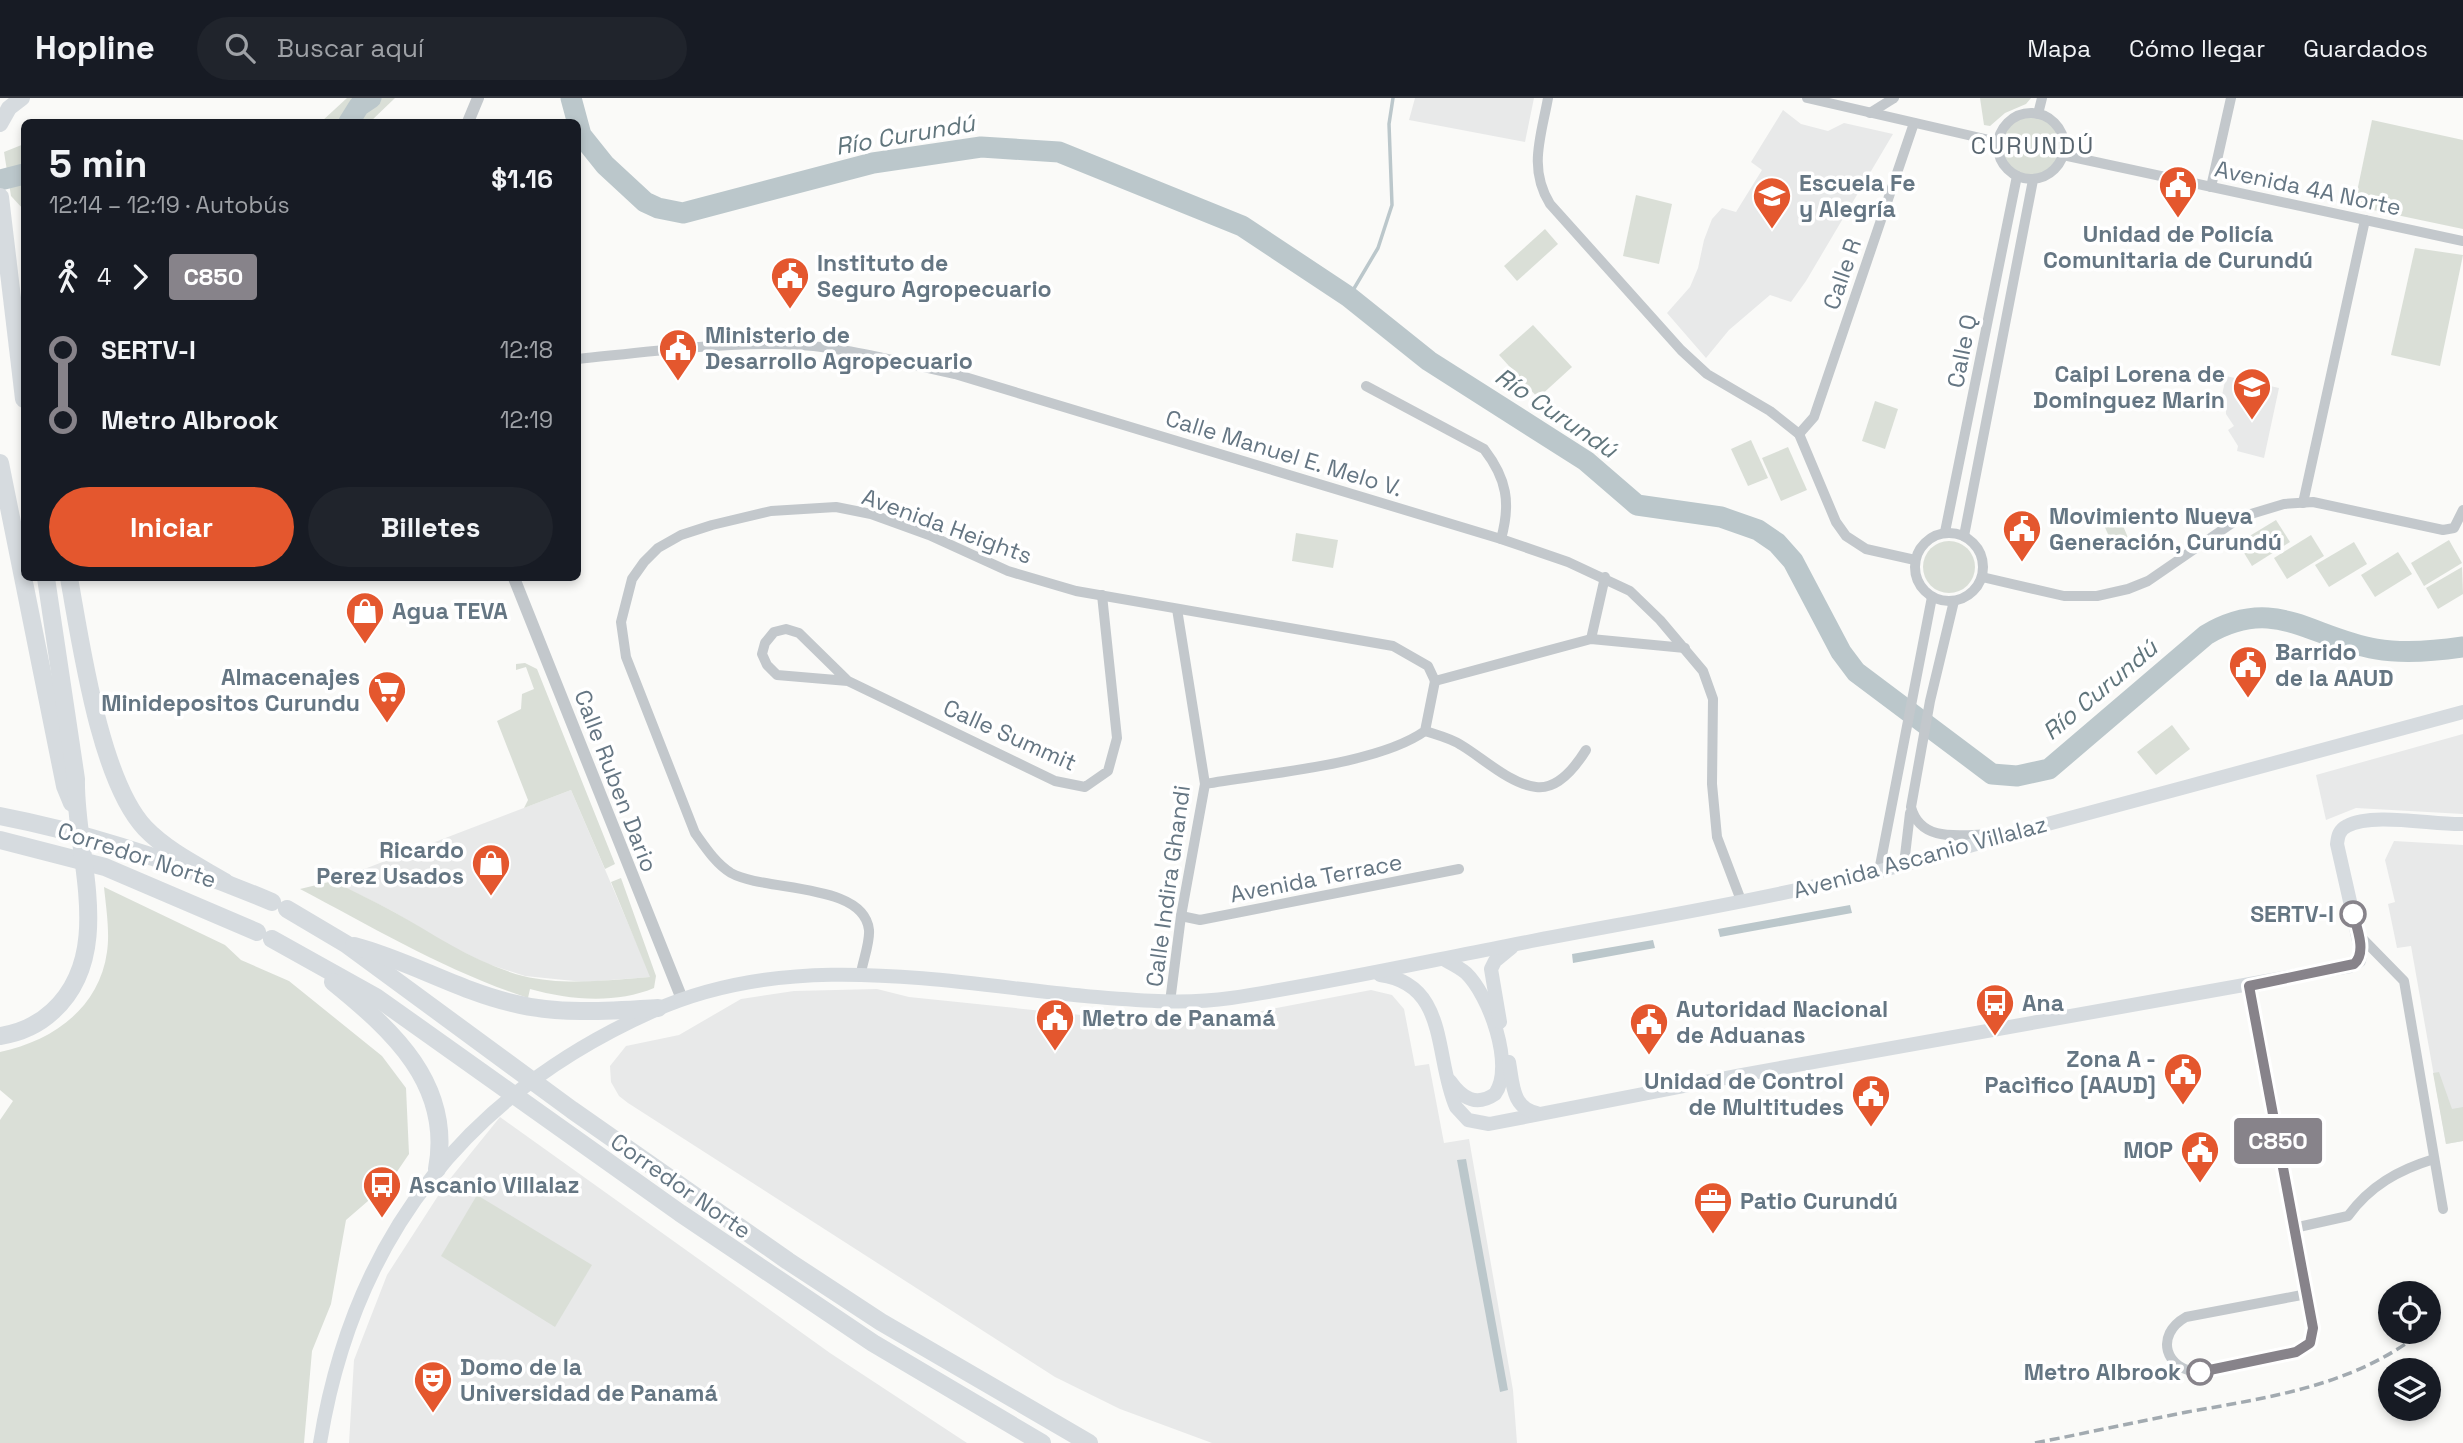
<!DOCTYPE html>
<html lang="es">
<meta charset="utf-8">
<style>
:root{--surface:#171b24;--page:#20242c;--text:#f1f3f6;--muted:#9ea1a6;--line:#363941;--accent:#e4572e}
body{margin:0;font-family:"Space Grotesk",sans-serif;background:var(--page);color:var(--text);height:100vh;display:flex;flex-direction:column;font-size:26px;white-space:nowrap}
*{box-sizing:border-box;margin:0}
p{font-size:23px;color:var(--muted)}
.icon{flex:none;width:38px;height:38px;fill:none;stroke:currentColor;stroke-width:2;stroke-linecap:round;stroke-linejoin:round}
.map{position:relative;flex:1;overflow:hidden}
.panel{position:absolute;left:21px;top:21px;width:560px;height:462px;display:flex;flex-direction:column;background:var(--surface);border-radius:10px;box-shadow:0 4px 10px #0003}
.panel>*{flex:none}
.badge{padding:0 14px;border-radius:5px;font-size:24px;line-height:46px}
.fabs{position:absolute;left:2378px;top:1183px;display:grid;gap:14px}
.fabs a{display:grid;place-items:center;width:63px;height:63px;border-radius:50%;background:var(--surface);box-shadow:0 4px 10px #0003;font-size:35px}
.map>.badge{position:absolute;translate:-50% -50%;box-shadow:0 0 0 4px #fff}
.legs{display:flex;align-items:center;gap:10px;height:77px;padding:0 28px;font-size:23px}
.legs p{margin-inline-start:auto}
.overview{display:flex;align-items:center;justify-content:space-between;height:119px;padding:0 28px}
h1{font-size:38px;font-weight:700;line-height:52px}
.action{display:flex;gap:14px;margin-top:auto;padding:14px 28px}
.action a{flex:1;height:80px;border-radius:42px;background:var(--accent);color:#fff;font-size:28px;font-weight:700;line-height:80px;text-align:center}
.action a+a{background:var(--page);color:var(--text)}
ul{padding:0 28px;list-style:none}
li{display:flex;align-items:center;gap:24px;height:70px;font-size:26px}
li i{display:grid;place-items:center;width:10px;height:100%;margin:0 9px;background:currentColor}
li i::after{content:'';width:18px;height:18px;margin:-9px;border:5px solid;border-radius:50%;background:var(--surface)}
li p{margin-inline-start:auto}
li:first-child i{background:linear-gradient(#0000 50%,currentColor 0)}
li:last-child i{background:linear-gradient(currentColor 50%,#0000 0)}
header{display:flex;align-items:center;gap:42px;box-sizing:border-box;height:98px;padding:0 35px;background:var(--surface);border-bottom:2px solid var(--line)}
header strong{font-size:33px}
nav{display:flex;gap:38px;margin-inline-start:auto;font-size:24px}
.search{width:490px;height:63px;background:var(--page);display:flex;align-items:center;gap:18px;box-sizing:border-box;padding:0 24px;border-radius:38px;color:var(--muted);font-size:26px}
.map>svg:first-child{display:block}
.built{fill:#e8e9e9}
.green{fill:#dadfd7}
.water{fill:#bbc7cb}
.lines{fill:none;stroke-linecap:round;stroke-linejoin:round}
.stream{stroke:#bbc7cb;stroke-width:3.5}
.river{stroke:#bbc7cb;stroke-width:21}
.minor{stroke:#c3c8cc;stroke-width:10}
.tertiary{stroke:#c3c8cc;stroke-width:12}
.secondary{stroke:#d6dbdf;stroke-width:14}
.primary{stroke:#d6dbdf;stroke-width:16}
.motorway{stroke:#d6dbdf;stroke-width:18}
.rail{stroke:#a2aab0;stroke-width:3.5;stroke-dasharray:10 5;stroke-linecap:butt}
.line-1-casing{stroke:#fff;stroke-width:16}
.line-1{stroke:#87838a;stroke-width:10}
.stop-1-dot{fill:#fff;stroke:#87838a;stroke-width:3.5}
.labels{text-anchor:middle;stroke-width:7;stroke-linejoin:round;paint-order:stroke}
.poi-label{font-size:23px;font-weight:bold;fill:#657683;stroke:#fff;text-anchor:start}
.street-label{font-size:23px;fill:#657683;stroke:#fff}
.stop-label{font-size:23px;font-weight:bold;fill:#657683;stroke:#fff;text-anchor:end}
.water-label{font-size:24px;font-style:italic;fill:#60757c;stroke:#fff}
.neighbourhood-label{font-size:24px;letter-spacing:2px;fill:#57646e;stroke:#fff}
</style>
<header>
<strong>Hopline</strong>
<div class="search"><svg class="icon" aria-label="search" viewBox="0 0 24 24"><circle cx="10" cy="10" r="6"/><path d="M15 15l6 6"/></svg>Buscar aquí</div>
<nav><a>Mapa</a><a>Cómo llegar</a><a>Guardados</a></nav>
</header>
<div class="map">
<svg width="2463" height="1345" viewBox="0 0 2463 1345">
<rect width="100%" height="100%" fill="#fafaf8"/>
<!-- built -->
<g class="built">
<path d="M1415,0H1534L1525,44L1409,22Z"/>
<path d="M1783,12L1801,26L1828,33L1844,25L1893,36L1806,183L1791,204L1770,197L1729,232L1706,260L1667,215L1690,189L1698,170L1704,142L1712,121L1722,110L1736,114L1762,72L1751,64Z"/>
<path d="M2226,278L2279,290L2264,360L2237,353L2238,348L2228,332L2234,328L2226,316V309L2220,307Z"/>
<path d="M2463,636V716L2356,710L2326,722L2316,677Z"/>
<path d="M571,692L651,879L584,884L525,878L488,866L450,848L394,814L333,783Z"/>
<path d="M2394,743L2463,747V1043L2446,1046L2411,848L2397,850L2388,806L2395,804L2385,762Z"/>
<path d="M877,891L909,899L1120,921L1204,924L1371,892L1392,897L1404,911L1415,968L1429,966L1444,1045L1469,1041L1513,1292L1517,1345H1212L1120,1311L1055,1279L628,1005L619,998L611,984L610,968L626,948L679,937L741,901L794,893Z"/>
<path d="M500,1019L830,1255L967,1345H349L354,1262L387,1177L445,1087Z"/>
</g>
<!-- green -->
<g class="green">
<path d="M347,0H395L370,24H321Z"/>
<path d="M1980,0H2031L2026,6L2005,15L1990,28L1984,27Z"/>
<circle cx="2031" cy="48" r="33"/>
<path d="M2372,22L2463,42V131L2354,108Z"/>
<path d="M24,46V112L11,98L4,54Z"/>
<path d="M1636,97L1672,106L1659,166L1623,158Z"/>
<path d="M1545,131L1558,146L1517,183L1504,168Z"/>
<path d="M2415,150L2463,157L2440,268L2391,257Z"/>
<path d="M1533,227L1572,269L1538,300L1499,257Z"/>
<path d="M1875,303L1898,311L1885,351L1862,343Z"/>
<path d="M1751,342L1768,380L1748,388L1731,351Z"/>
<path d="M1788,349L1807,392L1781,403L1762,360Z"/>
<path d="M2119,418L2131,447L2116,454L2103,425Z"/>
<path d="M2276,422L2290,444L2252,468L2238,445Z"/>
<path d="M1296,435L1338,442L1333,470L1292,463Z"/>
<path d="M2311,437L2324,458L2287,481L2274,460Z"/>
<path d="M2449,442L2462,465L2424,488L2411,465Z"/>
<circle cx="1949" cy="469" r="26"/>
<path d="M2354,444L2367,466L2329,489L2315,467Z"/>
<path d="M2398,454L2412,476L2375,499L2361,477Z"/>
<path d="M2462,469L2463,496L2438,511L2426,490Z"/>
<path d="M525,565L537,571L615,766L605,771L571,692L524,710L528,702L497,623L521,611L522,596L534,591L526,569L516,572V566Z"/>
<path d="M2172,627L2190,651L2156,677L2137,654Z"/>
<path d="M621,780L656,878L654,890C616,906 569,902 530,891L528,900C448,874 374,830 300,791L333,783C353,793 374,803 394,814C437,838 475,865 523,878C564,888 609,882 650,879L611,784Z"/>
<path d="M104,789L225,847L241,862L289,883L382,958L406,990L409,1056L390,1084L346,1122L331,1206L312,1253L304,1345H0V1022L13,1003L0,992V954C52,943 99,911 107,854C110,834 106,809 104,789Z"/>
<path d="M2439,974L2452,1011L2463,1009V1043L2446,1046L2433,975Z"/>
<path d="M477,1097L592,1167L555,1229L441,1158Z"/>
</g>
<!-- water -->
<g class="water">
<path d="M1850,807L1852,815L1720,839L1718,831Z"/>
<path d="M1653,842L1655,850L1573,865L1572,856Z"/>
<path d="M1466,1061L1508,1292L1500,1294L1457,1062Z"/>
</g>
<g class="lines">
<!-- stream -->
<path class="stream" d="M1349,199L1378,150L1392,107L1389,26L1393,0"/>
<!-- river -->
<g class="river">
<path d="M571,0L581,37L605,67L645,104L658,110L683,115L873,65L981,49L1059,54L1242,128L1349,199L1429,263L1586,363L1637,407L1721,419L1758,432L1777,445L1793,463L1841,554L1856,574L1992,676L2017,678L2049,671L2206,537C2275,496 2310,540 2376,551C2404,556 2436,553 2463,549"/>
<path d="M349,24L359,8L371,0"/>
<path d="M0,82L24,76"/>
</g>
<!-- minor -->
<g class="minor">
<path d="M1548,0C1541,39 1528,70 1550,106L1681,252L1707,276L1770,313L1799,336L1836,424L1846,438L1866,451L1915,462"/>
<path d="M1807,0L1998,44"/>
<circle cx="2031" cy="48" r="33"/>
<path d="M1870,15L1894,0"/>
<path d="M2038,16L2042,0"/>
<path d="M2063,57L2463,143"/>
<path d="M2211,89L2231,0"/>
<path d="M578,261C645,254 713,245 781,246C839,247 899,264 955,276L1501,441L1568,464L1630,493L1660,522L1703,573L1713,601L1712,686L1717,739L1742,805"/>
<path d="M1366,288L1484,351C1507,381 1511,405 1501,441"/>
<path d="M1799,336L1814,319L1914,25"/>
<path d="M2303,405L2365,122"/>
<path d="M1945,434L2017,78"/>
<circle cx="1949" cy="469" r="34"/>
<path d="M1964,438L2033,82"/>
<path d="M1982,479L2064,498H2097L2128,491L2148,483L2241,419L2284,406L2313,404L2443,432L2454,430L2463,412"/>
<path d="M1954,503L1930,603L1911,709C1921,747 1964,736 1996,736"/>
<path d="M1591,541L1605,479"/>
<path d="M848,583L777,577L767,567L762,556L765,545L774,534L786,531L799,535L848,583L1055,683L1085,689L1108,673L1117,640L1102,497"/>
<path d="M1435,583L1591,541L1685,550"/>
<path d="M1425,633C1437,637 1450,640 1461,647C1483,660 1510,686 1536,689C1558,692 1576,668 1586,652"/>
<path d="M1205,686C1266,675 1377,667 1425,633L1435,583"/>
<path d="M1904,766L1910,715"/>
<path d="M1879,773L1932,499"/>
<path d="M1181,818L1200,822L1459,771"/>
<path d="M2358,836L2404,883L2443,1111"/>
<path d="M861,875C863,862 870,845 869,832C864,784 765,794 731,775C716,766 705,749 695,735L626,559L621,524L632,481L644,464L658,450L681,437L712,427L771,413L836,409L871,416L929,437L1008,473L1076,493L1393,548L1428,568L1435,583"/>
<path d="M2249,888L2307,1196L2313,1230L2310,1245L2296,1254L2200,1274C2165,1273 2154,1237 2186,1219L2307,1196"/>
<path d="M1170,904L1181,818L1205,686L1177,511"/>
<path d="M2294,1130L2348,1118C2370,1088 2398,1072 2434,1061"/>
</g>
<!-- tertiary -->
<g class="tertiary">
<path d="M468,24L478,0"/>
<path d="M514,480L682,901"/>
</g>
<!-- secondary -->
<g class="secondary">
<path d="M1443,861C1450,865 1459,869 1466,875C1489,897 1515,968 1495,996C1476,1009 1462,1000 1450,983"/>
<path d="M1380,877C1449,886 1434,959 1456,1009L1468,1022L1489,1026L1741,977L2350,868L2359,863L2361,852L2337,746C2338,738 2339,732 2347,728C2372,714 2433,727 2463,726"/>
<path d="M1500,924L1491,871L1495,863L1512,849"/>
<path d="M1509,964C1513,986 1512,1010 1537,1015"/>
<path d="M320,1345C353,1141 465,997 653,913C791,851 941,884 1085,898C1134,902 1182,907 1231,900C1323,886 1414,866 1506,848C1629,824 1753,804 1876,774C1931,760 1985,743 2040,728C2181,690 2322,653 2463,614"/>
</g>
<!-- primary -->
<path class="primary" d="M0,26L9,10L22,0"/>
<!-- motorway -->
<g class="motorway">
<path d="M0,99L24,301"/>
<path d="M0,365L65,688L72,705"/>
<path d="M69,480C81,546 100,682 145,730C167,753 198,768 225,784"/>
<path d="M0,718C94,736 184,767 272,804"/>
<path d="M0,742L105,769L257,834"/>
<path d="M287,811L346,846L572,1012L788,1163L881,1224L1089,1345"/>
<path d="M272,841L376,899L680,1115L873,1245L1042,1345"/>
<path d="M354,848C408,862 457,892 512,905C559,917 610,913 658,910"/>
<path d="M333,884C392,932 453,986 437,1071"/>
<path d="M0,938C20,935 38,927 53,913C117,854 74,755 76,681L46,480"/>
</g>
<!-- rail -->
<path class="rail" d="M2035,1345C2086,1335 2136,1324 2187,1314C2271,1299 2353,1288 2422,1234"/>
</g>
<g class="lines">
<!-- line-1 casing -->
<g class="line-1-casing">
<path id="line-1" d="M2200,1274L2296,1254L2310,1245L2313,1230L2249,888L2354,866C2367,855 2357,830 2353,816"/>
</g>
<!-- line-1 -->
<use href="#line-1" class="line-1"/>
</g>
<!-- icons -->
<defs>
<g id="civic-pin" transform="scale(2.0125)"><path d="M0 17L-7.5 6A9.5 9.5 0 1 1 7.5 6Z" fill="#e4572e" stroke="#fff"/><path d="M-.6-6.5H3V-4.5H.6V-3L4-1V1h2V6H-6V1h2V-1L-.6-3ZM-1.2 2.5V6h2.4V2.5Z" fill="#fff"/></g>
<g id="school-pin" transform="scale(2.0125)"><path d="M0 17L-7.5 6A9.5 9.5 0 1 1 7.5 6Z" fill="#e4572e" stroke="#fff"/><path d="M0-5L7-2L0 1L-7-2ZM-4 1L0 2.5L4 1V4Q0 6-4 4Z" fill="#fff"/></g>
<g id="shop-pin" transform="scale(2.0125)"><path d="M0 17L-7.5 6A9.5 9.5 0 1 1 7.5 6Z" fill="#e4572e" stroke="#fff"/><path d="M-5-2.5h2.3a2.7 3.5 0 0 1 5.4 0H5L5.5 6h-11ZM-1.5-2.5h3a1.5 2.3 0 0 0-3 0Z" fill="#fff"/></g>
<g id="supermarket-pin" transform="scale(2.0125)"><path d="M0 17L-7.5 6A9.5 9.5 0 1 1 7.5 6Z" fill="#e4572e" stroke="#fff"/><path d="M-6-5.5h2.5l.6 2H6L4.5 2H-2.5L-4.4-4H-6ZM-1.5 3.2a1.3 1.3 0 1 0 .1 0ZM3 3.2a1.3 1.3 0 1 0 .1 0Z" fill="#fff"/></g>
<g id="bus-pin" transform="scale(2.0125)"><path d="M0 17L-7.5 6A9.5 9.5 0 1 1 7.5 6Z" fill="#e4572e" stroke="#fff"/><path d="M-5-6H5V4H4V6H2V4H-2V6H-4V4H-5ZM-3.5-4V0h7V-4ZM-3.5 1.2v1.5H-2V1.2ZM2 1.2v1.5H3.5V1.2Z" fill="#fff"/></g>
<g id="office-pin" transform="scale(2.0125)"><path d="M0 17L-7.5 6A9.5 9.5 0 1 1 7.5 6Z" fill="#e4572e" stroke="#fff"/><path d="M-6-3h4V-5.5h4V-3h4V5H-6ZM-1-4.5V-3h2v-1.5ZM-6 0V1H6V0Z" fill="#fff"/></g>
<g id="theatre-pin" transform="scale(2.0125)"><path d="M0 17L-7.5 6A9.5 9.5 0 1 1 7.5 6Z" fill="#e4572e" stroke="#fff"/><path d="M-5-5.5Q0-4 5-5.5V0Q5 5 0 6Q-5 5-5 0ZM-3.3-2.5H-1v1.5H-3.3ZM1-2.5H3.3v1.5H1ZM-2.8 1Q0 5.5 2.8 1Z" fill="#fff"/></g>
</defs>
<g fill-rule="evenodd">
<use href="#civic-pin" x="2178" y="87"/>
<use href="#school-pin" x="1772" y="98"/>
<use href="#civic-pin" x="790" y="178"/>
<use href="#civic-pin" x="678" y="250"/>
<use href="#school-pin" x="2252" y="289"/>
<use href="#civic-pin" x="2022" y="431"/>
<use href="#shop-pin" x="365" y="513"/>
<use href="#civic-pin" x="2248" y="567"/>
<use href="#supermarket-pin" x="387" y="592"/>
<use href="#shop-pin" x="491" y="765"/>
<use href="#bus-pin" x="1995" y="905"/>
<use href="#civic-pin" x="1055" y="920"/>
<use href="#civic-pin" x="1649" y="924"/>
<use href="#civic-pin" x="2183" y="974"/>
<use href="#civic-pin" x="1871" y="996"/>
<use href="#civic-pin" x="2200" y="1052"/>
<use href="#bus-pin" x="382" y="1087"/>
<use href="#office-pin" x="1713" y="1103"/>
<use href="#theatre-pin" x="433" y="1282"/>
</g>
<!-- markers -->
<g class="stop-1-dot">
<circle cx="2353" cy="816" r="12"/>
<circle cx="2200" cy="1274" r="12"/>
</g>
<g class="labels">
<!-- poi labels -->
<g class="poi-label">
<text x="1799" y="93">Escuela Fe<tspan x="1799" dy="26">y Alegría</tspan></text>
<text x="2178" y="144" text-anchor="middle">Unidad de Policía<tspan x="2178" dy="26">Comunitaria de Curundú</tspan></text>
<text x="817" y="173">Instituto de<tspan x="817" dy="26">Seguro Agropecuario</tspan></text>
<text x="705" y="245">Ministerio de<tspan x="705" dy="26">Desarrollo Agropecuario</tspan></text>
<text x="2225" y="284" text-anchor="end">Caipi Lorena de<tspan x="2225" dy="26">Dominguez Marin</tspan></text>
<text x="2049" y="426">Movimiento Nueva<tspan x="2049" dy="26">Generación, Curundú</tspan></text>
<text x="392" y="521">Agua TEVA</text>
<text x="2275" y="562">Barrido<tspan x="2275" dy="26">de la AAUD</tspan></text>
<text x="360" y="587" text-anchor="end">Almacenajes<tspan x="360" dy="26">Minidepositos Curundu</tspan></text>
<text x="464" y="760" text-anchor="end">Ricardo<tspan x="464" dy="26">Perez Usados</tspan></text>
<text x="2022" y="913">Ana</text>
<text x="1676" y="919">Autoridad Nacional<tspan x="1676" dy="26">de Aduanas</tspan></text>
<text x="1082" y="928">Metro de Panamá</text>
<text x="2156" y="969" text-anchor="end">Zona A -<tspan x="2156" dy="26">Pacìfico [AAUD]</tspan></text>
<text x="1844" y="991" text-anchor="end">Unidad de Control<tspan x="1844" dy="26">de Multitudes</tspan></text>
<text x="2173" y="1060" text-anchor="end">MOP</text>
<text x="409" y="1095">Ascanio Villalaz</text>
<text x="1740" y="1111">Patio Curundú</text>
<text x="460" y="1277">Domo de la<tspan x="460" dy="26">Universidad de Panamá</tspan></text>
</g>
<!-- street labels -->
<g class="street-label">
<text transform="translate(2308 90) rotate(12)" y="8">Avenida 4A Norte</text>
<text transform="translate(1842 176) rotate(-71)" y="8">Calle R</text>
<text transform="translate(1962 253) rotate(-79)" y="8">Calle Q</text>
<text transform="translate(1284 355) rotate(17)" y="8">Calle Manuel E. Melo V.</text>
<text transform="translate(947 428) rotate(20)" y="8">Avenida Heights</text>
<text transform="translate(1010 637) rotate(24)" y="8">Calle Summit</text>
<text transform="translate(616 683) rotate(69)" y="8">Calle Ruben Dario</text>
<text transform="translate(137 757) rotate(18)" y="8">Corredor Norte</text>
<text transform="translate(1920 759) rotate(-15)" y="8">Avenida Ascanio Villalaz</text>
<text transform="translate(1316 780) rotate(-11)" y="8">Avenida Terrace</text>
<text transform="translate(1168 788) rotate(-82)" y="8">Calle Indira Ghandi</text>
<text transform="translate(681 1088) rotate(35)" y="8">Corredor Norte</text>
</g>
<!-- stop labels -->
<g class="stop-label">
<text x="2334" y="824">SERTV-I</text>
<text x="2181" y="1282">Metro Albrook</text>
</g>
<!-- water labels -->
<g class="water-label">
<text transform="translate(905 37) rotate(-10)" y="8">Río Curundú</text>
<text transform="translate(1556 315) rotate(34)" y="8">Río Curundú</text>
<text transform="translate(2100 592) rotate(-40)" y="8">Río Curundú</text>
</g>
<!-- neighbourhood labels -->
<g class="neighbourhood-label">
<text x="2033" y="56">CURUNDÚ</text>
</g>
</g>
</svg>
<div class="fabs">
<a><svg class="icon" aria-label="locate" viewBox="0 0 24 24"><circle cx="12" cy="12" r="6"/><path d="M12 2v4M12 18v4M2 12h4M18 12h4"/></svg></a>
<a><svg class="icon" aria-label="layers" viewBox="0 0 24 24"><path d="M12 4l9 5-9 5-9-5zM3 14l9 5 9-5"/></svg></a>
</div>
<b class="badge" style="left:2278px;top:1043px;background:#87838a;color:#fff">C850</b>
<section class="panel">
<div class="overview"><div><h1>5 min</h1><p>12:14 – 12:19 · Autobús</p></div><b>$1.16</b></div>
<div class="legs"><svg class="icon" aria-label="walk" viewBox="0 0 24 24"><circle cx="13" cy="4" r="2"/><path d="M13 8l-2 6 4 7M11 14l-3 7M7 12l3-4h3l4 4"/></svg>4<svg class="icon" aria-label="forward" viewBox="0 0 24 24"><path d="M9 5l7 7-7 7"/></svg><b class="badge" style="background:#87838a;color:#fff">C850</b></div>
<ul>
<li><i style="color:#87838a"></i><b>SERTV-I</b><p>12:18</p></li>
<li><i style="color:#87838a"></i><b>Metro Albrook</b><p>12:19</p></li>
</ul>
<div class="action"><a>Iniciar</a><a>Billetes</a></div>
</section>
</div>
